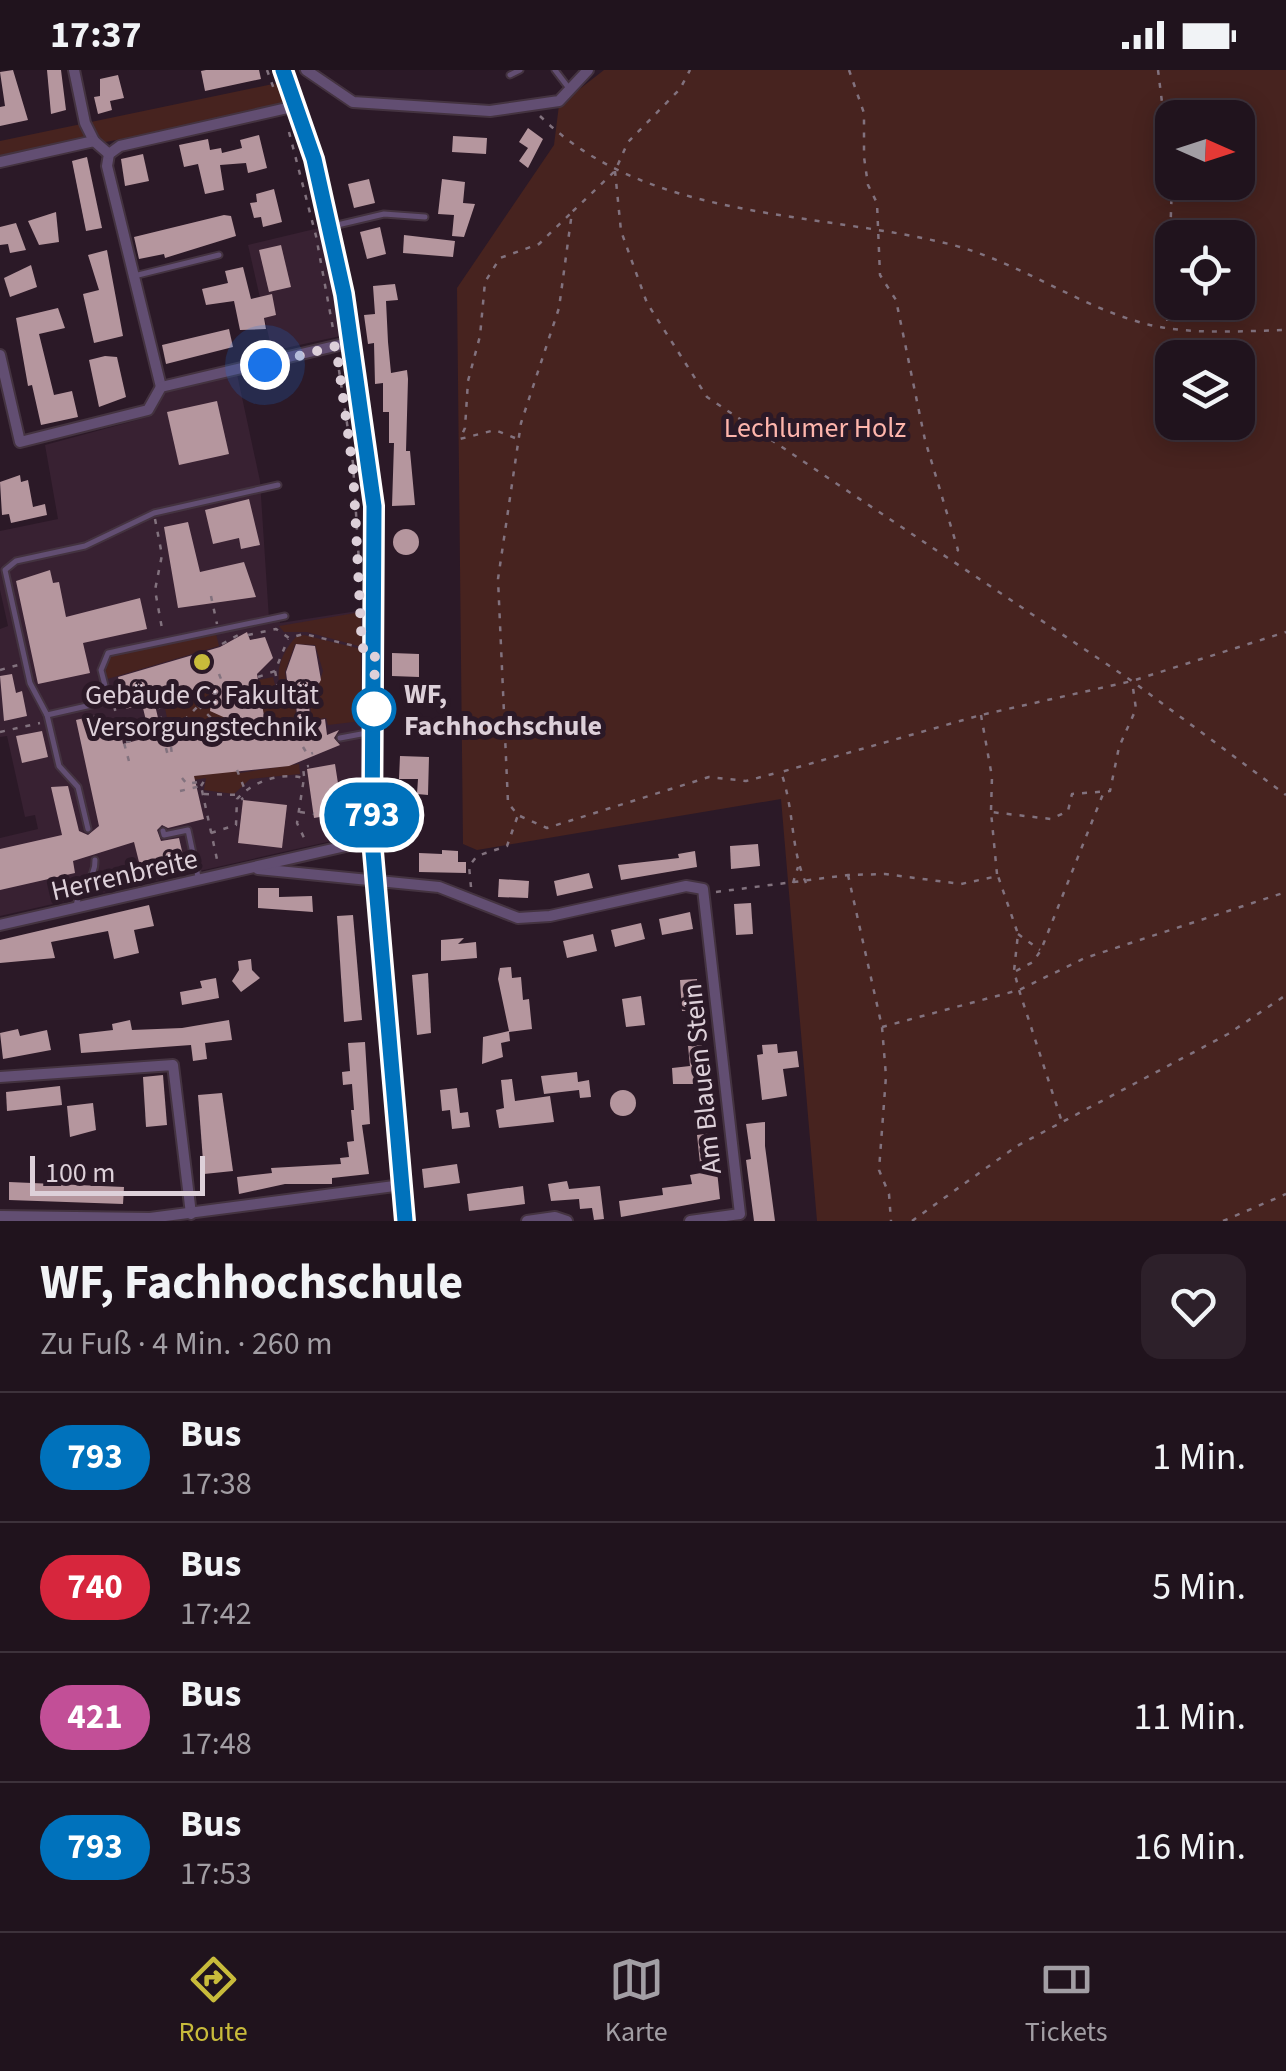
<!DOCTYPE html>
<html lang="de">
<meta charset="utf-8">
<style>
:root{--surface:#20131d;--page:#2d202a;--text:#f1f3f6;--muted:#a29ea4;--line:#3d323b;--accent:#c8bb3b}
body{margin:0;font-family:"Source Sans 3",sans-serif;background:var(--page);color:var(--text);height:100vh;display:flex;flex-direction:column;font-size:38px;white-space:nowrap}
*{box-sizing:border-box;margin:0}
p{font-size:32px;color:var(--muted)}
.icon{flex:none;width:55px;height:55px;fill:none;stroke:currentColor;stroke-width:2;stroke-linecap:round;stroke-linejoin:round}
.map{position:relative;height:1151px;overflow:hidden}
.drawer{display:flex;flex-direction:column;background:var(--surface);flex:1}
.drawer>*{flex:none}
.badge{padding:0 20px;border-radius:32px;font-size:35px;line-height:65px}
.needle{width:65px;rotate:93deg}
.controls{position:absolute;left:1155px;top:30px;display:grid;gap:20px}
.controls a{display:grid;place-items:center;width:100px;height:100px;border-radius:20px;background:var(--surface);box-shadow:0 5px 25px #0003,0 0 0 2px var(--line);font-size:50px}
.scale{position:absolute;left:30px;bottom:25px;width:175px;box-sizing:border-box;padding-left:10px;border:5px solid #ddd0d9;border-top:0;font-size:28px;line-height:35px;white-space:nowrap;color:#ddd0d9;-webkit-text-stroke:8px #2b1927;paint-order:stroke}
.you{position:absolute;width:50px;height:50px;margin:-25px;border:8px solid #fff;border-radius:50%;background:#1a73e8;box-shadow:0 0 0 15px #1a73e833}
.map>.badge{position:absolute;translate:-50% -50%;box-shadow:0 0 0 5px #fff}
.round{display:grid;place-items:center;flex:none;width:105px;height:105px;border-radius:20px;background:var(--page)}
.head{display:flex;align-items:center;justify-content:space-between;height:170px;padding:0 40px}
h1{font-size:48px;font-weight:700;line-height:75px}
ul{padding:0;list-style:none}
li{display:flex;align-items:center;gap:30px;height:130px;padding:0 40px;border-top:2px solid var(--line)}
li div{flex:1}
li b{display:block;font-size:38px}
li em{font-style:normal}
li .badge{min-width:110px;font-weight:700;text-align:center}
.status{display:flex;justify-content:space-between;align-items:center;height:70px;padding:0 50px;background:var(--surface);direction:ltr}
.status svg{height:28px;fill:currentColor}
.tabs{display:flex;justify-content:space-around;align-items:center;height:140px;border-top:2px solid var(--line);background:var(--surface);font-size:28px;color:var(--muted)}
.tabs a{display:grid;justify-items:center;gap:5px}
.tabs .selected{color:var(--accent)}
.map>svg:first-child{display:block}
.built{fill:#382132}
.green{fill:#47231f;fill-rule:evenodd}
.building{fill:#b5969e;fill-rule:evenodd}
.lines{fill:none;stroke-linecap:round;stroke-linejoin:round}
.service-casing{stroke:#443340;stroke-width:9}
.minor-casing{stroke:#443340;stroke-width:14}
.secondary-casing{stroke:#443340;stroke-width:19}
.path{stroke:#82727e;stroke-width:2.5;stroke-dasharray:5 8;stroke-linecap:butt}
.service{stroke:#624e72;stroke-width:5}
.minor{stroke:#624e72;stroke-width:10}
.secondary{stroke:#8867a0;stroke-width:15}
.line-casing{stroke:#fff;stroke-width:22}
.line{stroke:#0072bc;stroke-width:15}
.walk{stroke:#ddd0d9;stroke-width:10;stroke-dasharray:0 18}
.poi-dot{fill:#c8bb3b;stroke:#2b1927;stroke-width:4}
.stop-dot{fill:#fff;stroke:#0072bc;stroke-width:5}
.labels{text-anchor:middle;stroke-width:10;stroke-linejoin:round;paint-order:stroke}
.park-label{font-size:28px;fill:#feb5ac;stroke:#2b1927}
.stop-label{font-size:28px;font-weight:bold;fill:#ddd0d9;stroke:#2b1927;text-anchor:start}
.poi-label{font-size:28px;fill:#ddd0d9;stroke:#2b1927}
.street-label{font-size:28px;fill:#ddd0d9;stroke:#2b1927}
</style>
<div class="status"><b>17:37</b><svg viewBox="0 0 49 12"><path d="M0 12V9h3v3zM5 12V6h3v6zM10 12V3h3v9zM15 12V0h3v12zM26 1h20v11H26zM47 4h2v5h-2z"/></svg></div>
<div class="map">
<svg width="1286" height="1151" viewBox="0 0 1286 1151">
<rect width="100%" height="100%" fill="#2b1927"/>
<!-- built -->
<g class="built">
<path d="M323,157L345,265L272,281L248,175Z"/>
<path d="M237,304L260,411L269,549L279,547L280,553L364,540L362,757L354,766L0,846V768L38,759L35,745L25,747L7,666L0,667V559L8,556L0,520V461L58,449L45,375L152,346L164,322Z"/>
</g>
<!-- green -->
<g class="green">
<path d="M604,0H1286V1151H817L781,729L477,780L463,774L457,218L554,75L559,35ZM1172,48H1238V112H1172ZM1172,168H1238V232H1172ZM1172,288H1238V352H1172Z"/>
<path d="M287,11L296,36L0,92V71Z"/>
<path d="M361,542L362,577L307,562H284L279,556Z"/>
<path d="M216,564L219,576L104,610L102,596L111,584Z"/>
<path d="M304,565L361,579L362,651L328,655L326,648L311,650L310,625L316,623L323,601L315,575L295,574L285,602L287,619L293,622L283,624C273,604 281,583 296,567Z"/>
<path d="M273,607L278,627L295,634L297,654L250,661L264,646L258,610Z"/>
<path d="M221,614L233,662L172,671L163,629Z"/>
<path d="M299,694L300,704L250,709L234,724L204,720L206,708L193,710V706L239,699L240,703Z"/>
</g>
<!-- building -->
<g class="building">
<path d="M13,0L28,50L0,56V37L5,36L0,2Z"/>
<path d="M47,0H61L66,40L51,44Z"/>
<path d="M206,0H259L261,9L205,21L201,1Z"/>
<path d="M118,5L124,28L110,31L112,40L98,44L94,27L100,26V9Z"/>
<path d="M528,58L543,69L528,98L519,91L528,78L519,72Z"/>
<path d="M259,65L267,98L248,103L246,93L220,95L224,120L205,124L198,94L184,97L179,75L208,69L210,80L221,78L222,83L242,78L240,70Z"/>
<path d="M453,66L487,68L486,84L452,82Z"/>
<path d="M143,84L149,111L125,116L121,89Z"/>
<path d="M87,87L102,158L86,161L72,91Z"/>
<path d="M369,109L375,133L354,138L348,114Z"/>
<path d="M442,109L465,112L463,133L475,134L464,167L452,166L454,145L438,144Z"/>
<path d="M274,119L282,152L263,157L261,147L254,148L250,133L257,132L256,124Z"/>
<path d="M56,142L59,172L39,175L28,151Z"/>
<path d="M224,145L231,146L236,166L165,188L164,184L139,189L134,167Z"/>
<path d="M16,153L26,180L10,183L8,174L0,175V157Z"/>
<path d="M380,157L386,184L367,189L360,162Z"/>
<path d="M404,165L455,171L453,187L403,183Z"/>
<path d="M281,175L291,217L269,222L259,180Z"/>
<path d="M107,180L123,266L94,273L83,224L99,220L88,185Z"/>
<path d="M31,195L37,217L10,227L4,208Z"/>
<path d="M243,197L251,229L272,224L276,245L264,248L266,259L240,260L234,231L206,235L202,219L228,213L225,201Z"/>
<path d="M395,214L398,230L386,231L388,272L391,303L407,300L408,309L406,381H410L415,435L392,436L394,373H389V342H383V313L375,314L374,273L368,274L364,245L375,244L373,216Z"/>
<path d="M58,238L65,258L39,264L54,325L72,321L78,347L41,355L32,315L28,316L16,248Z"/>
<path d="M229,259L233,277L166,294L162,275Z"/>
<path d="M105,286L117,287L126,327L99,337L89,290Z"/>
<path d="M217,331L229,384L179,395L167,342Z"/>
<path d="M20,405L21,412L28,410L33,437L45,434L47,445L11,453L9,444L2,445L0,412Z"/>
<path d="M249,429L260,475L241,479L239,468L213,474L205,440Z"/>
<path d="M188,452L200,502L244,492L256,527L178,538L164,457Z"/>
<circle cx="406" cy="472" r="13"/>
<path d="M50,500L53,513L59,512L66,547L140,528L147,559L83,573L90,603L38,614L16,511Z"/>
<path d="M247,562L250,570L265,567L273,588L257,604L266,658L298,654L295,624L288,618L286,602L296,574L315,576L321,610L309,631L310,652L325,649L327,665L339,660L334,668L340,675L289,696L194,706L204,749L168,758L162,755L157,760L161,771L179,768L185,794L142,804L134,772L73,791L75,803L0,820V779L62,765L51,717L68,716L79,761L88,765L99,756L76,650L101,644L106,662L120,658L123,674L150,667L142,634L126,639L118,607L220,577ZM213,614L210,641L250,659L164,673L154,631Z"/>
<path d="M392,583L419,584V607L392,606Z"/>
<path d="M12,604L16,623L22,621L27,646L4,651L0,606Z"/>
<path d="M42,661L48,687L22,693L16,666Z"/>
<path d="M400,686L429,687L428,725L417,724L418,709H399Z"/>
<path d="M335,694L344,752L328,754L326,746L314,748L307,699Z"/>
<path d="M243,730L287,735L282,778L238,773Z"/>
<path d="M758,774L760,796L731,799L730,776Z"/>
<path d="M442,780L458,781V792H466V803L419,802V783L442,784Z"/>
<path d="M695,781L697,797L621,810L618,795L679,788L678,784Z"/>
<path d="M589,803L593,818L557,826L554,811Z"/>
<path d="M499,809L529,811L528,828L498,827Z"/>
<path d="M258,818H279V827L312,826L313,842L258,838Z"/>
<path d="M751,833L753,864L736,865L734,834Z"/>
<path d="M149,835L154,856L134,860L139,883L114,889L108,861L51,872L55,888L0,893V870Z"/>
<path d="M690,842L693,859L662,865L659,849Z"/>
<path d="M353,845L362,950L344,952L337,846Z"/>
<path d="M641,853L645,869L615,877L611,860Z"/>
<path d="M593,864L597,881L567,888L563,871Z"/>
<path d="M464,868L458,874L476,872L477,888L441,891V870Z"/>
<path d="M251,889L252,900L260,908L241,922L232,911L239,900L238,891Z"/>
<path d="M511,897L512,908L521,907L523,930L529,929L532,959L509,962L510,971L501,973L503,987L482,994L483,967L509,961L498,909L500,898Z"/>
<path d="M428,903L431,963L417,965L412,905Z"/>
<path d="M216,908L219,928L182,935L180,922L202,918L200,911Z"/>
<path d="M697,909L699,940L682,941L680,910Z"/>
<path d="M641,926L645,955L626,957L622,929Z"/>
<path d="M130,950L132,960L182,958L229,950L232,970L205,973L207,989L193,991L191,975L81,983L79,964L113,960L112,954Z"/>
<path d="M18,959L20,966L47,960L51,980L3,989L0,963Z"/>
<path d="M365,972L370,1054L362,1055L369,1104L332,1108V1114H285L239,1124L237,1107L272,1103L271,1098L341,1094L340,1088L349,1087L347,1072L354,1071L351,1040H354L352,1014L343,1015L342,1002L350,1001L348,973Z"/>
<path d="M777,974L778,983L797,981L799,997L783,999L787,1026L762,1030L757,985L763,984L762,975Z"/>
<path d="M702,975L706,1014H673L672,998L690,996L688,976Z"/>
<path d="M577,1002L578,1012L589,1010L591,1027L580,1028L579,1020L544,1024L541,1006Z"/>
<path d="M163,1005L167,1055L146,1057L143,1007Z"/>
<path d="M512,1009L515,1031L550,1026L554,1052L499,1058L496,1040L504,1038L501,1010Z"/>
<path d="M60,1016L62,1035L7,1041L6,1022Z"/>
<path d="M457,1018L460,1043L468,1042L470,1057L452,1059L450,1040L442,1041L440,1020Z"/>
<circle cx="623" cy="1033" r="13"/>
<path d="M222,1023L233,1101L204,1104L198,1025Z"/>
<path d="M93,1033L96,1060L70,1067L67,1036Z"/>
<path d="M765,1052V1076L775,1151H754L746,1090L751,1089L746,1054Z"/>
<path d="M713,1063L720,1129L621,1147L619,1131L663,1125L662,1118L692,1114L690,1105L701,1103L697,1065Z"/>
<path d="M457,1094L460,1113L424,1118L422,1099Z"/>
<path d="M567,1111L569,1119L600,1116L604,1149L594,1150L592,1138L580,1139L579,1129L551,1131L548,1114Z"/>
<path d="M9,1112L124,1117L123,1134L9,1130Z"/>
<path d="M523,1116L525,1134L469,1141L467,1124Z"/>
</g>
<g class="lines">
<!-- service casing -->
<g class="service-casing">
<g id="service">
<path d="M555,0L568,17"/>
<path d="M510,5L520,0"/>
<path d="M333,156L384,144L425,147"/>
<path d="M134,206L219,185"/>
<path d="M47,645L109,631L101,600L108,583L285,546"/>
<path d="M340,668L372,662"/>
<path d="M88,759L78,717L59,696L47,645L30,613L5,500L16,491L85,476L154,443L278,415"/>
<path d="M163,761L164,765L188,760L198,807"/>
<path d="M76,836C79,817 96,809 95,790"/>
</g>
</g>
<!-- minor casing -->
<g class="minor-casing">
<g id="minor">
<path d="M74,0L85,53L94,71"/>
<path d="M306,0L353,32L490,41L559,31L588,0"/>
<path d="M109,84L107,96L161,317"/>
<path d="M109,84L120,76L296,36"/>
<path d="M0,92L94,71L109,84"/>
<path d="M0,285L20,372L148,340L161,317L352,272"/>
<path d="M258,799L439,817L518,848L550,846L686,816L703,819L740,1144L690,1151"/>
<path d="M0,855L372,770"/>
<path d="M0,1007L173,995L191,1144"/>
<path d="M0,1146L150,1148L402,1115"/>
<path d="M527,1151L555,1147L567,1151"/>
</g>
</g>
<!-- secondary casing -->
<g class="secondary-casing">
<path id="secondary" d="M283,0L314,89L345,224L374,436L372,770L405,1151"/>
</g>
<!-- path -->
<g class="path">
<path d="M267,0L275,22"/>
<path d="M849,0L864,43V87L868,115L877,133L880,205L896,230L925,370L958,480L952,487"/>
<path d="M1158,0L1172,113L1167,257"/>
<path d="M540,46C648,152 815,140 953,175C1021,193 1081,238 1150,255C1194,265 1241,261 1286,260"/>
<path d="M289,62L316,166L334,264"/>
<path d="M615,101L621,161L647,233L707,327L1132,611L1286,725"/>
<path d="M337,287L353,393L359,493"/>
<path d="M515,368L495,360L460,369L465,358L468,311L480,266L485,212L500,188L539,174L571,143"/>
<path d="M155,449L162,485L155,520L163,564"/>
<path d="M211,526L217,554"/>
<path d="M248,565L276,559L289,568L304,564L359,577"/>
<path d="M222,574L240,564"/>
<path d="M0,600L18,595"/>
<path d="M275,601L280,625L295,630"/>
<path d="M219,604L221,609"/>
<path d="M258,607L275,601L288,569"/>
<path d="M151,622L152,629"/>
<path d="M308,622L314,621"/>
<path d="M158,634L164,662C189,656 196,627 223,621"/>
<path d="M198,635L218,655L232,657"/>
<path d="M114,636L130,695"/>
<path d="M981,645L992,707L991,740"/>
<path d="M306,655V657"/>
<path d="M105,658L120,654"/>
<path d="M0,662L40,653"/>
<path d="M125,663L147,658"/>
<path d="M161,663L168,676"/>
<path d="M247,666L249,676"/>
<path d="M126,672L148,667L144,649"/>
<path d="M171,677L172,685"/>
<path d="M303,677L308,685L313,683"/>
<path d="M166,678L168,686"/>
<path d="M237,700L245,720"/>
<path d="M304,706L303,697L309,696"/>
<path d="M182,708L187,714L204,711L201,716"/>
<path d="M180,721L201,716L218,794"/>
<path d="M204,724L240,725L243,730"/>
<path d="M300,742L314,744"/>
<path d="M520,746L547,758L709,707L746,711L780,702"/>
<path d="M211,763L236,755L237,729C253,711 281,702 304,708L297,753L306,772"/>
<path d="M997,804L991,742L1051,749L1068,741L1072,724L1110,721L1119,677L1136,639L1132,611"/>
<path d="M848,805L882,957L886,1006L879,1100L889,1124L891,1151"/>
<path d="M793,813L798,797"/>
<path d="M806,813C790,778 795,742 781,702L981,645L1132,611L1286,562"/>
<path d="M471,817L469,796L477,786L507,776L518,745L508,733L498,509L521,353L559,238L572,142L615,101L628,72L680,19L690,0"/>
<path d="M716,822L848,805L885,804L961,814L998,806L1018,864L1014,901L1019,920L1062,1052"/>
<path d="M1018,864L1040,880"/>
<path d="M1016,901L1033,892L1041,880L1103,724"/>
<path d="M882,957L1019,920L1085,888L1286,822"/>
<path d="M912,1151L1017,1076L1228,964L1286,925"/>
<path d="M1223,1151L1286,1124"/>
</g>
<!-- service -->
<use href="#service" class="service"/>
<!-- minor -->
<use href="#minor" class="minor"/>
<!-- secondary -->
<use href="#secondary" class="secondary"/>
</g>
<g class="lines">
<!-- line casing -->
<g class="line-casing">
<path id="line" d="M283,0L314,89L344,224L374,436L372,770L405,1151"/>
</g>
<!-- line -->
<use href="#line" class="line"/>
<!-- walk -->
<path class="walk" d="M265,295L336,276L353,399L362,578L375,581L374,639"/>
</g>
<!-- markers -->
<circle class="poi-dot" cx="202" cy="592" r="10"/>
<circle class="stop-dot" cx="374" cy="639" r="20"/>
<g class="labels">
<!-- park labels -->
<g class="park-label">
<text x="815" y="367">Lechlumer Holz</text>
</g>
<!-- stop labels -->
<g class="stop-label">
<text x="404" y="633">WF,<tspan x="404" dy="32">Fachhochschule</tspan></text>
</g>
<!-- poi labels -->
<g class="poi-label">
<text x="202" y="634">Gebäude C: Fakultät<tspan x="202" dy="32">Versorgungstechnik</tspan></text>
</g>
<!-- street labels -->
<g class="street-label">
<text transform="translate(124 804) rotate(-13)" y="10">Herrenbreite</text>
<text transform="translate(701 1009) rotate(-96)" y="10">Am Blauen Stein</text>
</g>
</g>
</svg>
<div class="controls">
<a><svg class="needle" viewBox="-14 -14 28 28"><path d="M0-13l5 13h-10z" fill="#e53935"/><path d="M0 13l5-13h-10z" fill="#a29ea4"/></svg></a>
<a><svg class="icon" aria-label="locate" viewBox="0 0 24 24"><circle cx="12" cy="12" r="6"/><path d="M12 2v4M12 18v4M2 12h4M18 12h4"/></svg></a>
<a><svg class="icon" aria-label="layers" viewBox="0 0 24 24"><path d="M12 4l9 5-9 5-9-5zM3 14l9 5 9-5"/></svg></a>
</div>
<div class="scale">100 m</div>
<div class="you" style="left:265px;top:295px"></div>
<b class="badge" style="left:372px;top:745px;background:#0072bc;color:#fff">793</b>
</div>
<section class="drawer">
<div class="head"><div><h1>WF, Fachhochschule</h1><p>Zu Fuß · 4 Min. · 260 m</p></div><a class="round"><svg class="icon" aria-label="heart" viewBox="0 0 24 24"><path d="M12 20l-8-8c-3-5 5-10 8-4 3-6 11-1 8 4z"/></svg></a></div>
<ul>
<li><span class="badge" style="background:#0072bc;color:#fff">793</span><div><b>Bus</b><p>17:38</p></div><em>1 Min.</em></li>
<li><span class="badge" style="background:#d7263d;color:#fff">740</span><div><b>Bus</b><p>17:42</p></div><em>5 Min.</em></li>
<li><span class="badge" style="background:#c24f97;color:#fff">421</span><div><b>Bus</b><p>17:48</p></div><em>11 Min.</em></li>
<li><span class="badge" style="background:#0072bc;color:#fff">793</span><div><b>Bus</b><p>17:53</p></div><em>16 Min.</em></li>
</ul>
</section>
<nav class="tabs">
<a class="selected"><svg class="icon" aria-label="directions" viewBox="0 0 24 24"><path d="M12 3l9 9-9 9-9-9zM9 14v-3h6M13 9l2 2-2 2"/></svg>Route</a>
<a><svg class="icon" aria-label="map" viewBox="0 0 24 24"><path d="M3 6l6-2 6 2 6-2v14l-6 2-6-2-6 2zM9 4v14M15 6v14"/></svg>Karte</a>
<a><svg class="icon" aria-label="tickets" viewBox="0 0 24 24"><path d="M3 7h18v10H3zM15 7v10"/></svg>Tickets</a>
</nav>
